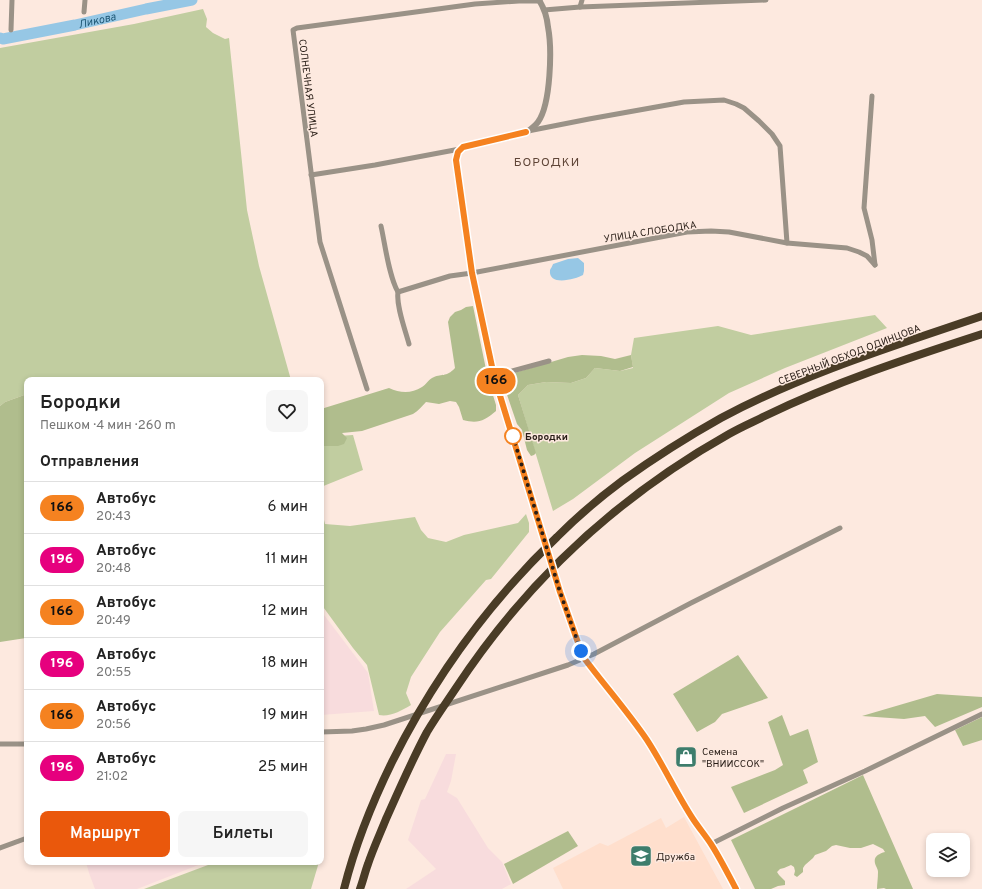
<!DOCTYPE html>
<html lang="ru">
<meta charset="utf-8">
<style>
:root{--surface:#fff;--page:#f6f6f6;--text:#222;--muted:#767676;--line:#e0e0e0;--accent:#ea580c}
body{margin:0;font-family:Overpass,sans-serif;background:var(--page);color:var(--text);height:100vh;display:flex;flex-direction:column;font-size:15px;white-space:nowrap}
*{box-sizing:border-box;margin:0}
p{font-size:13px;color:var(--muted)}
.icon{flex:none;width:22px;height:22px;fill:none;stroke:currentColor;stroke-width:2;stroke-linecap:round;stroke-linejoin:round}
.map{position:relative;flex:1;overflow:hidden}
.details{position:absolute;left:24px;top:377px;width:300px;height:488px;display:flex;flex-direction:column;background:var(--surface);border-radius:8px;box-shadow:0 2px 6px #0003}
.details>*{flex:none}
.badge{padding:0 8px;border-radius:13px;font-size:14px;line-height:26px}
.buttons{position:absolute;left:926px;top:833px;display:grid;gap:8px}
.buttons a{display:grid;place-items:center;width:44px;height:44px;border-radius:8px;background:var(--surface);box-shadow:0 2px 6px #0003;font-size:20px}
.you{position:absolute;width:20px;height:20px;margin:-10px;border:3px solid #fff;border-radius:50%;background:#1a73e8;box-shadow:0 0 0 6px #1a73e833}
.map>.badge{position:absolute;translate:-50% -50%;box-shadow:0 0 0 2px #fff}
h2{padding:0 16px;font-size:15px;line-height:36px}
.round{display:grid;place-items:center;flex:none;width:42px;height:42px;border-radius:8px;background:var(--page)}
.head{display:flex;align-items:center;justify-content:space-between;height:68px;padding:0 16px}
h1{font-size:19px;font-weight:600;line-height:30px}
.primary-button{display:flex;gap:8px;margin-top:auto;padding:8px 16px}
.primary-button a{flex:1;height:46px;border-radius:8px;background:var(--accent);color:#fff;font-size:16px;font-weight:600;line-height:46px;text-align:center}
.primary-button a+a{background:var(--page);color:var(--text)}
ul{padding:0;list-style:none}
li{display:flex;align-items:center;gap:12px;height:52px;padding:0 16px;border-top:1px solid var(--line)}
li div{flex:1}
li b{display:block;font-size:15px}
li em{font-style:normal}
li .badge{min-width:44px;font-weight:700;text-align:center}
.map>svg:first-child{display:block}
.industrial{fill:#f8dcdd}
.built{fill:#ffdfcd}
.green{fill:#c1cda0}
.forest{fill:#b0bd8d}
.water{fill:#96c7e5}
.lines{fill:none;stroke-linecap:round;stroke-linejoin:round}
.river{stroke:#96c7e5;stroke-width:11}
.minor{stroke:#9a9287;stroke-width:5}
.tertiary{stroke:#9a9287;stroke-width:6}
.trunk{stroke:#4a3c26;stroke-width:8}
.line-casing{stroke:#fff;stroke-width:9}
.line{stroke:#f58220;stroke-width:6}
.walk{stroke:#281d16;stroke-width:4;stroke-dasharray:0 7.2}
.stop-dot{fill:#fff;stroke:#f58220;stroke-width:2}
.labels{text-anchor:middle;stroke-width:3;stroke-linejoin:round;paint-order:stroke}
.street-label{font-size:10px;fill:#281d16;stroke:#fde9df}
.stop-label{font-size:10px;font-weight:bold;fill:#281d16;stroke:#fde9df;text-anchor:start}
.poi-label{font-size:10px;fill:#281d16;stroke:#fde9df;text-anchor:start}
.water-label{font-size:11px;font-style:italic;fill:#205977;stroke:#fde9df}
.quarter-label{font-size:12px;letter-spacing:1px;fill:#5f4537;stroke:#fde9df}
</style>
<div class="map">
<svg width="982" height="889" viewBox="0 0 982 889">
<rect width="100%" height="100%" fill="#fde9df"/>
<!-- industrial -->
<g class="industrial">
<path d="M321,611L368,673L374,711L321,715Z"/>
<path d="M446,754H456L451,781L447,792L457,798L488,848L502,862L511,884L502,889H406L436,869L408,840L421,800L425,799Z"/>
<path d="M86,862H206L137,889H95L89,873Z"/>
</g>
<!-- built -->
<path class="built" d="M684,817L723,889H563L553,868L600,843L608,846L661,818L666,828Z"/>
<!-- green -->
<g class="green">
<path d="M203,9L207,19L206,27L213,33L225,39L229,38L247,210L259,266L291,380H27V394L5,402L0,406V48L134,24Z"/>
<path d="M875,315L887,328L785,368L729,393L635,453L573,499L553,511L518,395L528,385L546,382L571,383L586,378L595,368L620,371L633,368L631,355L634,338L718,326L751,335Z"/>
<path d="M353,435L363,470L321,487V437Z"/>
<path d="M321,507L325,524L350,526L415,517L421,530L428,538L446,542L464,535L518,523L526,514L529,523V532L491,579L486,580L440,632L411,677L406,693L411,705C401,711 390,717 379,715L367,665L353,648L321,604Z"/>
<path d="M216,862H319L311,889H144Z"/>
</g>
<!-- forest -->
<g class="forest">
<path d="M473,306L488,379L496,405V411C484,421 478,424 463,420L459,407L456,402L450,401L439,404L426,402C422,406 418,411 413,414L362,431L342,433L347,438L344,444L338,446H321V409L389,388C400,393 411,394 422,387C426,385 428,380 432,378C441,373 446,378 455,368L448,322L450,317L455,312L461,310L466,307Z"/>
<path d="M582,355L601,356L615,359L631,355L633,367L620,371L595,368L586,378L571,383L546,382L528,385L518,395L536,453L534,455L531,456L527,450L522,430L517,424L503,383L504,378L507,375L568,357Z"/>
<path d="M27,394V641L26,638L0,642V406L5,402Z"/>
<path d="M738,655L768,698L722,714L715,722L697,732L673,694Z"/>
<path d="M937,694L982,697V707L935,727L925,716L904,719L862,716Z"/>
<path d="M782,715L790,736L808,729L818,762L803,770L808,783L744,813L731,787L775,770L783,765L768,722Z"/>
<path d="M982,717V740L963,746L955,730Z"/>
<path d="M863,775L913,889H886L884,888L877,889C877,884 878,878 878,872C878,870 877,868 876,866C872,857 878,854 885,852L883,849L873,844L861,848H850L836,845L832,846L826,851L815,855L813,858L805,865L803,868V872L797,877L794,875L795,871L794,867L791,865L784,868L780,869L777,872L779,875L785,881V885L778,886L771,889H755L731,840Z"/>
<path d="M568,831L578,846L513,884L504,864Z"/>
</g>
<!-- water -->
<path class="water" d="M578,258L584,263V271L583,275C576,279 548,287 550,270C550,270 553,265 553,264L568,259Z"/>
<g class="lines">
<!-- river -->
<path class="river" id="s1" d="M0,38L3,39L75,25L146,9L192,0"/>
<!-- minor -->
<g class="minor">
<path d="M580,7L582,0"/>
<path d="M544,10L580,7L766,0"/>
<path d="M84,12L85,0"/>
<path d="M11,30L12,0"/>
<path d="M872,96L864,208L872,240L875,265"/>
<path d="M528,131L589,119L684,102L724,100L736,104L744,108L759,121L772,134L780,146L787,243"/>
<path d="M311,175L375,165L460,149"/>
<path d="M381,226C385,244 389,277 398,292C396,306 405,329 409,344"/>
<path d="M398,292L450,276L472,273L687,232L711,231L729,232L787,243L847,248L859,252L867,256L875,265"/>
<path d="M494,376L549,361"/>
<path d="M367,389L320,242L293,30L297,28L475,4L519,1H540"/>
<path d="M321,732L352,731L366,729L384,725L568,665L594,654L691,603L840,528"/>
<path d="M0,744H27"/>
<path d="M711,844L783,808L865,771L982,714"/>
<path d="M0,848L27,838"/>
</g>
<!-- tertiary -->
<path class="tertiary" d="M539,0C544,8 547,17 548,27C552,48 551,104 538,122C535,126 531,129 527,132L463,147L460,149L456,155V167L472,273L494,376L560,592L581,651C593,676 617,697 633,719C643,734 654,749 663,765C669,776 673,787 680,798C689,814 701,828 711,844C720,858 728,874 736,889"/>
<!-- trunk -->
<g class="trunk">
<path d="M344,889C355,845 372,803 392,762C434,678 489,602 557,537C577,517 599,498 622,481C654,458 687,437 721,418C803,374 894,346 982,316"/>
<path d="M360,889C363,881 365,872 368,864C373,849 380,834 386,819C399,790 412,760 427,732C436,717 446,703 456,688C527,580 617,497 729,434C741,427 753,422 765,416C835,382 908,358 982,334"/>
</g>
</g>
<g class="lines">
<!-- line casing -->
<g class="line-casing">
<path id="line" d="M526,132L463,147L458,152L456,160L472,273L494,376L560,592L581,651L584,658C605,686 628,712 647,740C664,766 676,793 693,819C699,828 705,835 711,844C720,858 728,874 736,889"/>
</g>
<!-- line -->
<use href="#line" class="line"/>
<!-- walk -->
<path class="walk" d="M513,436L512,433L560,592L581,651"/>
</g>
<!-- icons -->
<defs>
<g id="shop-square" transform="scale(1.15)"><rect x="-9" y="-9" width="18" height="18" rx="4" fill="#3d7d6c" stroke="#fde9df"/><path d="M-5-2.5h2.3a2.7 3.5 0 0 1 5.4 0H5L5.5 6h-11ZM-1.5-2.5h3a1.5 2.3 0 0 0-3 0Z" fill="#fff"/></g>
<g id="school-square" transform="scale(1.15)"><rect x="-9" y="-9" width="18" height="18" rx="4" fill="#3d7d6c" stroke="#fde9df"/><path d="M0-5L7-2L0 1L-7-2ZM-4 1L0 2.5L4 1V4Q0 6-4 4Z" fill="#fff"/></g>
</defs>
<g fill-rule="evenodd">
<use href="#shop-square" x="686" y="757"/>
<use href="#school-square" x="641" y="856"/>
</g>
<!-- markers -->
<circle class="stop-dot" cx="513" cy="436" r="8"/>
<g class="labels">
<!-- street labels -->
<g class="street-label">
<text transform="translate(309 88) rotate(83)" y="4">СОЛНЕЧНАЯ УЛИЦА</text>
<text transform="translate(650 231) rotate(-9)" y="4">УЛИЦА СЛОБОДКА</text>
<text transform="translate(849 354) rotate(-21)" y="4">СЕВЕРНЫЙ ОБХОД ОДИНЦОВА</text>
</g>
<!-- stop labels -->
<g class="stop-label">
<text x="525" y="440">Бородки</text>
</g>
<!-- poi labels -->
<g class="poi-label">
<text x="702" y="755">Семена<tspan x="702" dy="12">"ВНИИССОК"</tspan></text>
<text x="656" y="860">Дружба</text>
</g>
<!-- water labels -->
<g class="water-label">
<text dy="4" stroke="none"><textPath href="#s1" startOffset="99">Ликова</textPath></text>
</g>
<!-- quarter labels -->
<g class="quarter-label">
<text x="547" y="166">БОРОДКИ</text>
</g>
</g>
</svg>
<div class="buttons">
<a><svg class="icon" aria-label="layers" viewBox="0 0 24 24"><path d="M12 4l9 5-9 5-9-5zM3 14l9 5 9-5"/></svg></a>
</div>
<div class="you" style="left:581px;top:651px"></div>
<b class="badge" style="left:496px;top:381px;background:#f58220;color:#111">166</b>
<section class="details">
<div class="head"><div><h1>Бородки</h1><p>Пешком · 4 мин · 260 m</p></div><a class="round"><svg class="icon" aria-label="heart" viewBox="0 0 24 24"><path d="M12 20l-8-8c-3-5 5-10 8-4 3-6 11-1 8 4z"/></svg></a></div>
<h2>Отправления</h2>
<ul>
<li><span class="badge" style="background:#f58220;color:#111">166</span><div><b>Автобус</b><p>20:43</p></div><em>6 мин</em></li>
<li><span class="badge" style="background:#e6007e;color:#fff">196</span><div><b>Автобус</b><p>20:48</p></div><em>11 мин</em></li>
<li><span class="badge" style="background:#f58220;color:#111">166</span><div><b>Автобус</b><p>20:49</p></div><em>12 мин</em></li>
<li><span class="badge" style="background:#e6007e;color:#fff">196</span><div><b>Автобус</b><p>20:55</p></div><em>18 мин</em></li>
<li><span class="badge" style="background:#f58220;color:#111">166</span><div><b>Автобус</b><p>20:56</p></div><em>19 мин</em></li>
<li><span class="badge" style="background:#e6007e;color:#fff">196</span><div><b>Автобус</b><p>21:02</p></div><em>25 мин</em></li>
</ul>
<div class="primary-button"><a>Маршрут</a><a>Билеты</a></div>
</section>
</div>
